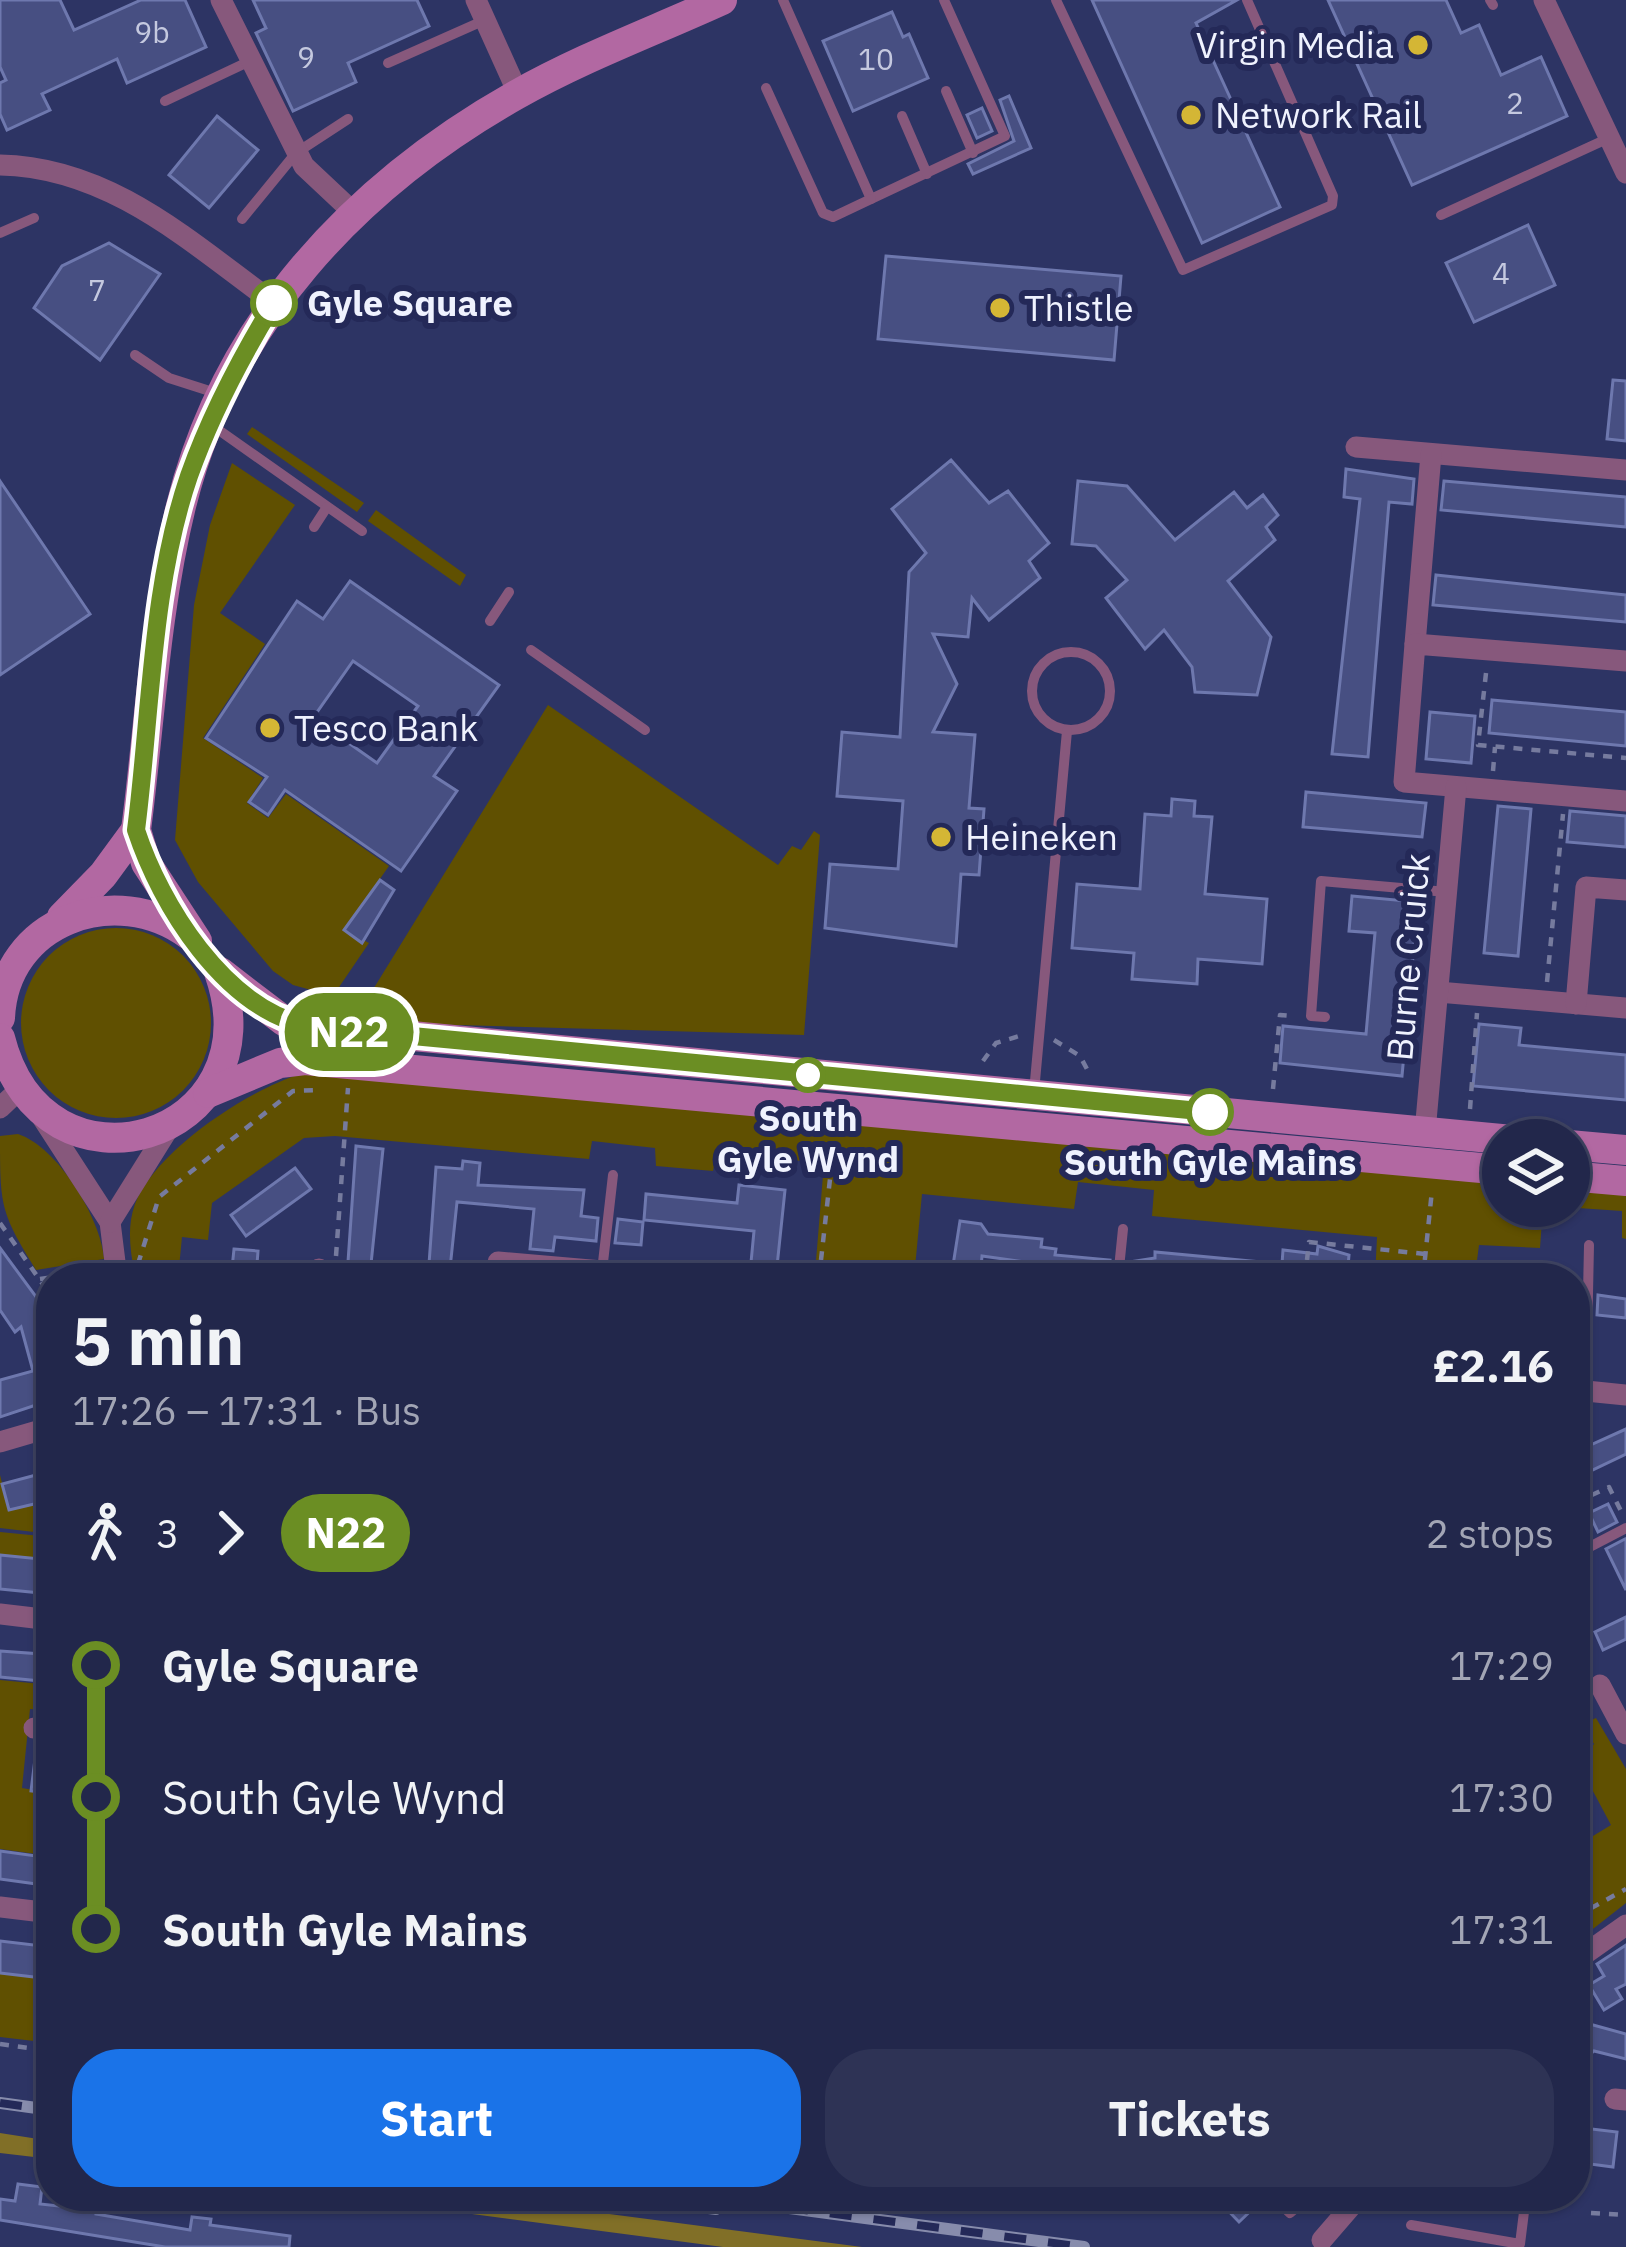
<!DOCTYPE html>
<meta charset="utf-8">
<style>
:root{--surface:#22274b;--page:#2e3355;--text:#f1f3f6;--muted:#a2a5b5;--line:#3f4463;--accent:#1a73e8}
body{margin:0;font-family:"IBM Plex Sans",sans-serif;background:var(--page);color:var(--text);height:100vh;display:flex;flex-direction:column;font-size:45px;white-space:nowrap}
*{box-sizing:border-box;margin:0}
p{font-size:39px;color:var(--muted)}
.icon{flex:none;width:66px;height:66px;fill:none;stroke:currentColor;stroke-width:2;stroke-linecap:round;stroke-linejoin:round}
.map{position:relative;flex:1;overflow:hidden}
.panel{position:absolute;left:36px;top:1263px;width:1554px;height:948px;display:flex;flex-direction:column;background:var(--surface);border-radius:48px;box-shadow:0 3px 9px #0004,0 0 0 3px var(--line)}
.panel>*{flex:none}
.badge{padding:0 24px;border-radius:39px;font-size:42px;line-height:78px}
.tools{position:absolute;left:1482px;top:1119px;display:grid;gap:24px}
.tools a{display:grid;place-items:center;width:108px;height:108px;border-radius:50%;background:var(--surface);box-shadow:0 3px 9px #0004,0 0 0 3px var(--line);font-size:60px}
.map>.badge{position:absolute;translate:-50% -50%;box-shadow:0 0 0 6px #fff}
.legs{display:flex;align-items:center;gap:18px;height:132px;padding:0 36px;font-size:39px}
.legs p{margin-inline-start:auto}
.head{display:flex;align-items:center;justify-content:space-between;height:204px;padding:0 36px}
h1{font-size:66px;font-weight:700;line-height:90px}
.button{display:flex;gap:24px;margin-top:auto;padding:24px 36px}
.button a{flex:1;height:138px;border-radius:48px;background:var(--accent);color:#fff;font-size:48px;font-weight:700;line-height:138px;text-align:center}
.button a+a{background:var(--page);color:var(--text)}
ul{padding:0 36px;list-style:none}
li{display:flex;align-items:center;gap:42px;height:132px;font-size:45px}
li i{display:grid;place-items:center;width:18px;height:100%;margin:0 15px;background:currentColor}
li i::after{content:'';width:30px;height:30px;margin:-15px;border:9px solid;border-radius:50%;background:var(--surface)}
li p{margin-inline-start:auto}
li:first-child i{background:linear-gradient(#0000 50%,currentColor 0)}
li:last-child i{background:linear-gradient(currentColor 50%,#0000 0)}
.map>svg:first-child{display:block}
.green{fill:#605001}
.forest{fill:#816f27}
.building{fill:#474f82;stroke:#6e78ae;stroke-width:3;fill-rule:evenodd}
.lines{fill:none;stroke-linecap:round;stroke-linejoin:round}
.path{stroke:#767b9e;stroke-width:4.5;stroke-dasharray:9 9;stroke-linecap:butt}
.lane{stroke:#87587c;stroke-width:10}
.street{stroke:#87587c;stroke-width:21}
.secondary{stroke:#b268a2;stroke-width:30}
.rail-casing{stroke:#878cac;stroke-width:12}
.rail{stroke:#242958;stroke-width:8;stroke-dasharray:22;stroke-linecap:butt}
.line-1-casing{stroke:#fff;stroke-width:27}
.line-1{stroke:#6b8e23;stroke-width:18}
.poi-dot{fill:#d4b635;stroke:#242958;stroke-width:4.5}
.stop-1-dot{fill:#fff;stroke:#6b8e23;stroke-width:6}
.labels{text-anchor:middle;stroke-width:12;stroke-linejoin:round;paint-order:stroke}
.number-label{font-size:30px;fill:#c5c9df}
.poi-label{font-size:36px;fill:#eff2fe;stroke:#242958;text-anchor:start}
.stop-label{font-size:36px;font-weight:bold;fill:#eff2fe;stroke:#242958}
.street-label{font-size:36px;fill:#eff2fe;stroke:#242958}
</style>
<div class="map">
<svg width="1626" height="2247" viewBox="0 0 1626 2247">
<rect width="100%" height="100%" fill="#2d3464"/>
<!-- green -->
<g class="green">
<path d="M252,427L364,503L357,512L247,434Z"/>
<path d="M232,463L295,505L220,613L265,644L203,738L263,778L247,803L268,818L286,794L389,866L344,930L369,943L333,996L293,985L273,971L198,882L175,840L194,605L210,525Z"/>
<path d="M376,510L466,575L460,586L368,521Z"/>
<path d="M548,705L778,865L792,846L801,850L814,831L820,835L804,1035L353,1022Z"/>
<circle cx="116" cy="1023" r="95"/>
<path d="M300,1074L1503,1183V1206H1543L1540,1248L1479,1245L1475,1276L1375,1278L1377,1237L1152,1216L1154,1190L1078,1182L1074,1209L922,1194L914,1278L815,1273L824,1163L716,1153L713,1171L656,1166L655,1148L592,1141L589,1159L335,1136L304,1138L212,1203L208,1240L182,1237L178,1278H135C131,1253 126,1229 135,1204C156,1150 247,1091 300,1074Z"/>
<path d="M18,1134C58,1147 101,1219 104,1259L36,1270C0,1212 0,1206 0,1136Z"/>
<path d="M1569,1189L1626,1194V1239L1622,1238V1211L1549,1206H1569Z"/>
<path d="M0,1475L9,1510L31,1505L35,1498L37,1503L51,1500V1534L0,1528Z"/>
<path d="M0,1532L51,1537V1567L0,1555Z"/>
<path d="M0,1680L51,1685V1711L30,1709L22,1788L51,1793V1823L45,1824L51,1826V1856L0,1849Z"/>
<path d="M1596,1718L1626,1769V1903L1575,1943V1929L1589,1916L1575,1898V1847L1611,1825L1578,1763L1594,1744L1582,1724Z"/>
<path d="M0,1973L51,1976V2043L0,2037Z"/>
</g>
<!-- forest -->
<g class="forest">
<path d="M0,2133L51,2141V2159L0,2153Z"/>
<path d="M335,2196H471L862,2247H723Z"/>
</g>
<!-- building -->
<g class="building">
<path d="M0,0H60L74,30L141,0H185L206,47L127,83L117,59L42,94L50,110L7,130L0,114V83L6,80L0,67Z"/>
<path d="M253,0H417L429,26L348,63L356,82L293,111L256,33L266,28Z"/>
<path d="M1092,0H1237L1196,23L1280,207L1202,243Z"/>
<path d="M1328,0H1446L1461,33L1479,25L1501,75L1541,57L1567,116L1412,185Z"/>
<path d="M892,12L903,37L909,34L928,78L853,111L823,41Z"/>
<path d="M1009,96L1031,148L973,174L968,164L1014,141L1000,100Z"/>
<path d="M982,108L992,131L977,138L967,115Z"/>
<path d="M217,116L258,150L209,208L169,175Z"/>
<path d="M1528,225L1555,285L1474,322L1446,263Z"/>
<path d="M109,243L160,274L100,360L34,308L62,266Z"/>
<path d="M886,256L1121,276L1114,360L878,339Z"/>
<path d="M1613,380L1626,381V441L1607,439Z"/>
<path d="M951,460L989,503L1008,491L1049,543L1029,561L1040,578L989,620L972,598L968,637L933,634L957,684L933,732L975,735L969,808L984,809L979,875L961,874L956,946L825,928L830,864L898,869L903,801L837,796L842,732L900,737L909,572L926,553L892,509Z"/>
<path d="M1346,469L1414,479L1412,504L1389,502L1368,757L1332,754L1360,499L1344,497Z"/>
<path d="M0,481L90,614L0,675Z"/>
<path d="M1078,481L1127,486L1175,540L1234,492L1247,508L1263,495L1278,515L1266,527L1275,540L1228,581L1271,637L1257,695L1195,692L1192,667L1164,630L1145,649L1106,598L1127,580L1096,546L1072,544Z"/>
<path d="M1444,481L1626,497V527L1441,510Z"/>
<path d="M1436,575L1626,595V622L1433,605Z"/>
<path d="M350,581L499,685L434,776L457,791L401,871L285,790L268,815L249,802L267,777L206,738L297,601L323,619ZM353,661L418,706L377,763L313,718Z"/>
<path d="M1492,700L1626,712V746L1489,733Z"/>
<path d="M1430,712L1475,716L1471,763L1426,759Z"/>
<path d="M1306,792L1426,803L1422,837L1303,827Z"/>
<path d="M1172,799L1195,801L1194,816L1212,817L1205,894L1267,899L1262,964L1198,959L1197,984L1132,979L1134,953L1072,948L1077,884L1140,889L1145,814L1171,816Z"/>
<path d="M1498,806L1531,809L1518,956L1484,953Z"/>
<path d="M1570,811L1626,816V847L1567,842Z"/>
<path d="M380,880L394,890L362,943L344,930Z"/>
<path d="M1352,896L1418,902L1402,1076L1280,1063L1283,1026L1366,1034L1375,933L1349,931Z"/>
<path d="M1479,1024L1521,1028L1519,1045L1626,1055V1100L1473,1086Z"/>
<path d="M356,1146L383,1149L371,1264L348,1262Z"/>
<path d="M463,1161L480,1163L478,1185L584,1190L581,1216L598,1218L596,1241L555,1237L553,1251L530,1249L534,1209L457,1202L449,1278H428L436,1167L462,1169Z"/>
<path d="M295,1168L311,1189L246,1236L231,1215Z"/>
<path d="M739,1185L785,1190L776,1276L750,1273L754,1231L644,1220L646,1194L737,1203Z"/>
<path d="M618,1219L643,1222L641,1245L615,1243Z"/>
<path d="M960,1221L981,1224L988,1234L1042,1239L1041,1247L1056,1249L1055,1255L1110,1260L1108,1278H1053L1054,1266L982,1256L980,1278H951Z"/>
<path d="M1318,1246L1349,1255L1347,1278H1128L1129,1262L1155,1258V1252L1282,1264L1283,1250L1317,1254Z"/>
<path d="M0,1248L51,1317V1412L45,1413L42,1403L0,1417V1380L33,1371L21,1327L15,1332L0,1310Z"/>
<path d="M234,1249L258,1251L256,1278H231Z"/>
<path d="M1598,1295L1626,1299V1318L1597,1315Z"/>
<path d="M1626,1429V1454L1580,1476L1575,1452Z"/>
<path d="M51,1471V1500L9,1510L2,1484Z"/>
<path d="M1608,1504L1617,1522L1598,1532L1589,1513Z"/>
<path d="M1625,1539L1626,1541V1590L1606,1549Z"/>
<path d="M0,1555L51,1560V1594L0,1589Z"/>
<path d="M1626,1617V1639L1603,1650L1595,1632Z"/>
<path d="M0,1651L41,1654L40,1663L51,1664V1682L0,1677Z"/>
<path d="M35,1759L51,1761V1793L31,1791Z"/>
<path d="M0,1851L51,1858V1886L0,1879Z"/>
<path d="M0,1941L51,1947V1979L0,1973Z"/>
<path d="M1626,1945V1984L1616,1989L1622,1999L1604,2010L1589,1985L1604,1976L1597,1964Z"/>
<path d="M1575,2020L1626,2034V2059L1594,2051L1575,2068Z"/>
<path d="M1575,2127L1617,2132L1613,2167L1575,2162Z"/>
<path d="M18,2184L42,2187L40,2204L78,2208L80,2196L98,2198L96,2214L190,2230L192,2217L211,2219L210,2225L290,2236L289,2247H165L0,2220V2199L15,2201Z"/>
<path d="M1214,2196H1262L1263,2199L1239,2222Z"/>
</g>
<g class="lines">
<!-- path -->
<g class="path">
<path d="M1486,673L1478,745L1626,758"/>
<path d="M1493,771L1495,747"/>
<path d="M1547,982L1563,814"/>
<path d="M1054,1040L1080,1056L1088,1071"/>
<path d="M983,1061L996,1043L1026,1034"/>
<path d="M1273,1089L1280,1015L1293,1016"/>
<path d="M1470,1109L1477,1013"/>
<path d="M0,1223L51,1296"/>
<path d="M336,1256L348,1088"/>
<path d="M138,1264L159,1197L293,1091L321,1090"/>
<path d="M819,1278L835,1134"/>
<path d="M1305,1278L1309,1242L1425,1254"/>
<path d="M1423,1278L1432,1190"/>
<path d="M40,1279L97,1271"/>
<path d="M1575,1503L1609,1487L1622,1513"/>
<path d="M1575,1644L1591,1670"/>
<path d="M1575,1904L1591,1922"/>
<path d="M1575,1917L1626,1889"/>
<path d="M0,2044L51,2051"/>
<path d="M1591,2213L1626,2215"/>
</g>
<!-- lane -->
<g class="lane">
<path d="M783,0L871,199L1005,136L944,0"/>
<path d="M1056,0L1183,270L1332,205L1333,196L1247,0"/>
<path d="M1490,0L1493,5"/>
<path d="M388,63L485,20"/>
<path d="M766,88L823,213L833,217L871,199"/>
<path d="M946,91L973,153"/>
<path d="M165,101L250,61"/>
<path d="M902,116L927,174"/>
<path d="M1441,215L1609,138"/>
<path d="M242,219L296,153L348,119"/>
<path d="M0,233L34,218"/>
<path d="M135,355L169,378L219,394"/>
<path d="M213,426L362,531"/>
<path d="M314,527L327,507"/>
<path d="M490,621L509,592"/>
<path d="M531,650L645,730"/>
<circle cx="1071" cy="691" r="39"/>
<path d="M1325,1017L1311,1016L1321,881L1447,892"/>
<path d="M1034,1092L1067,731"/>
<path d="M319,1269L408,1277"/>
<path d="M602,1271L613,1175"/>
<path d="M1118,1278L1123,1229"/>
<path d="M1575,1404L1586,1391L1589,1245"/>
<path d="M1578,1553L1626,1528"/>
<path d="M1272,2196L1290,2213L1303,2202"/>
<path d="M1411,2225L1520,2244L1526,2196"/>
</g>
<!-- street -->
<g class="street">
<path d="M221,0L304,166L353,212"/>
<path d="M476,0L518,93"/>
<path d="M1544,0L1626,173"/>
<path d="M0,165C110,167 190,242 274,303"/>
<path d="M1356,447L1626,470"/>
<path d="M1415,644L1431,454"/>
<path d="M1626,661L1415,644L1404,782L1626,801"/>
<path d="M1438,992L1626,1008"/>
<path d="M1576,1004L1586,887L1626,890"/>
<path d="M0,1108L19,1090"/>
<path d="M40,1114L110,1222L117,1278"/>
<path d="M1425,1132L1456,787"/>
<path d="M110,1222L170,1126"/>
<path d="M498,1262L602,1271L604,1278"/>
<path d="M319,1278V1269"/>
<path d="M691,1278L701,1274"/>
<path d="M1586,1391L1626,1395"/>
<path d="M0,1442L51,1427"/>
<path d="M0,1614L51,1620"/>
<path d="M1600,1685L1626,1734"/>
<path d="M34,1728L51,1729"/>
<path d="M0,1907L51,1913"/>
<path d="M1575,1961L1626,1925"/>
<path d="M1615,2099L1626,2100"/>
<path d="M1322,2240L1360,2196"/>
</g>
<!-- secondary -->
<g class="secondary">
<path d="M62,917L103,875L136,830"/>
<path d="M197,941L146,863L136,830C150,722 155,612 181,506C226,323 355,186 516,95C581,58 654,31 722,0"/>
<path d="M220,972L284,1021L307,1026L1512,1140"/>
<path d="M0,1018C4,920 116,881 189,935"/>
<path d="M0,1038C43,1210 278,1141 219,972"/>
<path d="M208,1093L280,1063L305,1060L1503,1170"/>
<path d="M1569,1145L1626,1150"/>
<path d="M1569,1176L1626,1181"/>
</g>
<!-- rail casing -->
<g class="rail-casing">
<g id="rail">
<path d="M0,2103L51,2110"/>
<path d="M621,2196L716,2209"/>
<path d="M699,2196L1084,2247"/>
</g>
</g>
<!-- rail -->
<use href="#rail" class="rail"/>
</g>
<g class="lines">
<!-- line-1 casing -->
<g class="line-1-casing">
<path id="line-1" d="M274,303C240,359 211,414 189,476C151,587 151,714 136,830C161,906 224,1007 307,1026L1210,1112"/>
</g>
<!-- line-1 -->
<use href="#line-1" class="line-1"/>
</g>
<!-- markers -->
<g class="poi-dot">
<circle cx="1418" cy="45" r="12"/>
<circle cx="1191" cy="115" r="12"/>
<circle cx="1000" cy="308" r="12"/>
<circle cx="270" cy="728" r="12"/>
<circle cx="941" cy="837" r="12"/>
</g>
<g class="stop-1-dot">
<circle cx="274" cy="303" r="21"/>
<circle cx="808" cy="1075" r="15"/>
<circle cx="1210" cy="1112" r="21"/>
</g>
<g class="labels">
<!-- number labels -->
<g class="number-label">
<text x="152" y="43">9b</text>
<text x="306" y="68">9</text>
<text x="876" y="70">10</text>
<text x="1515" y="114">2</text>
<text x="1501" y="284">4</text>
<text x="97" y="301">7</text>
</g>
<!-- poi labels -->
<g class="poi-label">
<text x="1394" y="58" text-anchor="end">Virgin Media</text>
<text x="1215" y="128">Network Rail</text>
<text x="1024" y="321">Thistle</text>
<text x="294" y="741">Tesco Bank</text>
<text x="965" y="850">Heineken</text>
</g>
<!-- stop labels -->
<g class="stop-label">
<text x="307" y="316" text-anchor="start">Gyle Square</text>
<text x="808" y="1131">South<tspan x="808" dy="41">Gyle Wynd</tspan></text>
<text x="1210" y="1175">South Gyle Mains</text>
</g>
<!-- street labels -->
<g class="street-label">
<text transform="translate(1408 957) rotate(-85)" y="13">Burne Cruick</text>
</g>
</g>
</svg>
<div class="tools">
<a><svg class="icon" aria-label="layers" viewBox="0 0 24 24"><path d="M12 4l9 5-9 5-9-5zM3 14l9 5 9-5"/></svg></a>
</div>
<b class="badge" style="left:349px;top:1032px;background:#6b8e23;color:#fff">N22</b>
<section class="panel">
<div class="head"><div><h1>5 min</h1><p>17:26 – 17:31 · Bus</p></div><b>£2.16</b></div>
<div class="legs"><svg class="icon" aria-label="walk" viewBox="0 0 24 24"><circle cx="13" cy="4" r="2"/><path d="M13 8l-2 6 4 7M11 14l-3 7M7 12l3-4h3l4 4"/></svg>3<svg class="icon" aria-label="forward" viewBox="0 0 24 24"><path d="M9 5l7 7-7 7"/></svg><b class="badge" style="background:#6b8e23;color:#fff">N22</b><p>2 stops</p></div>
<ul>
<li><i style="color:#6b8e23"></i><b>Gyle Square</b><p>17:29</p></li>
<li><i style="color:#6b8e23"></i><span>South Gyle Wynd</span><p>17:30</p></li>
<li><i style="color:#6b8e23"></i><b>South Gyle Mains</b><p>17:31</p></li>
</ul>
<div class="button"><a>Start</a><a>Tickets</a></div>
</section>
</div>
